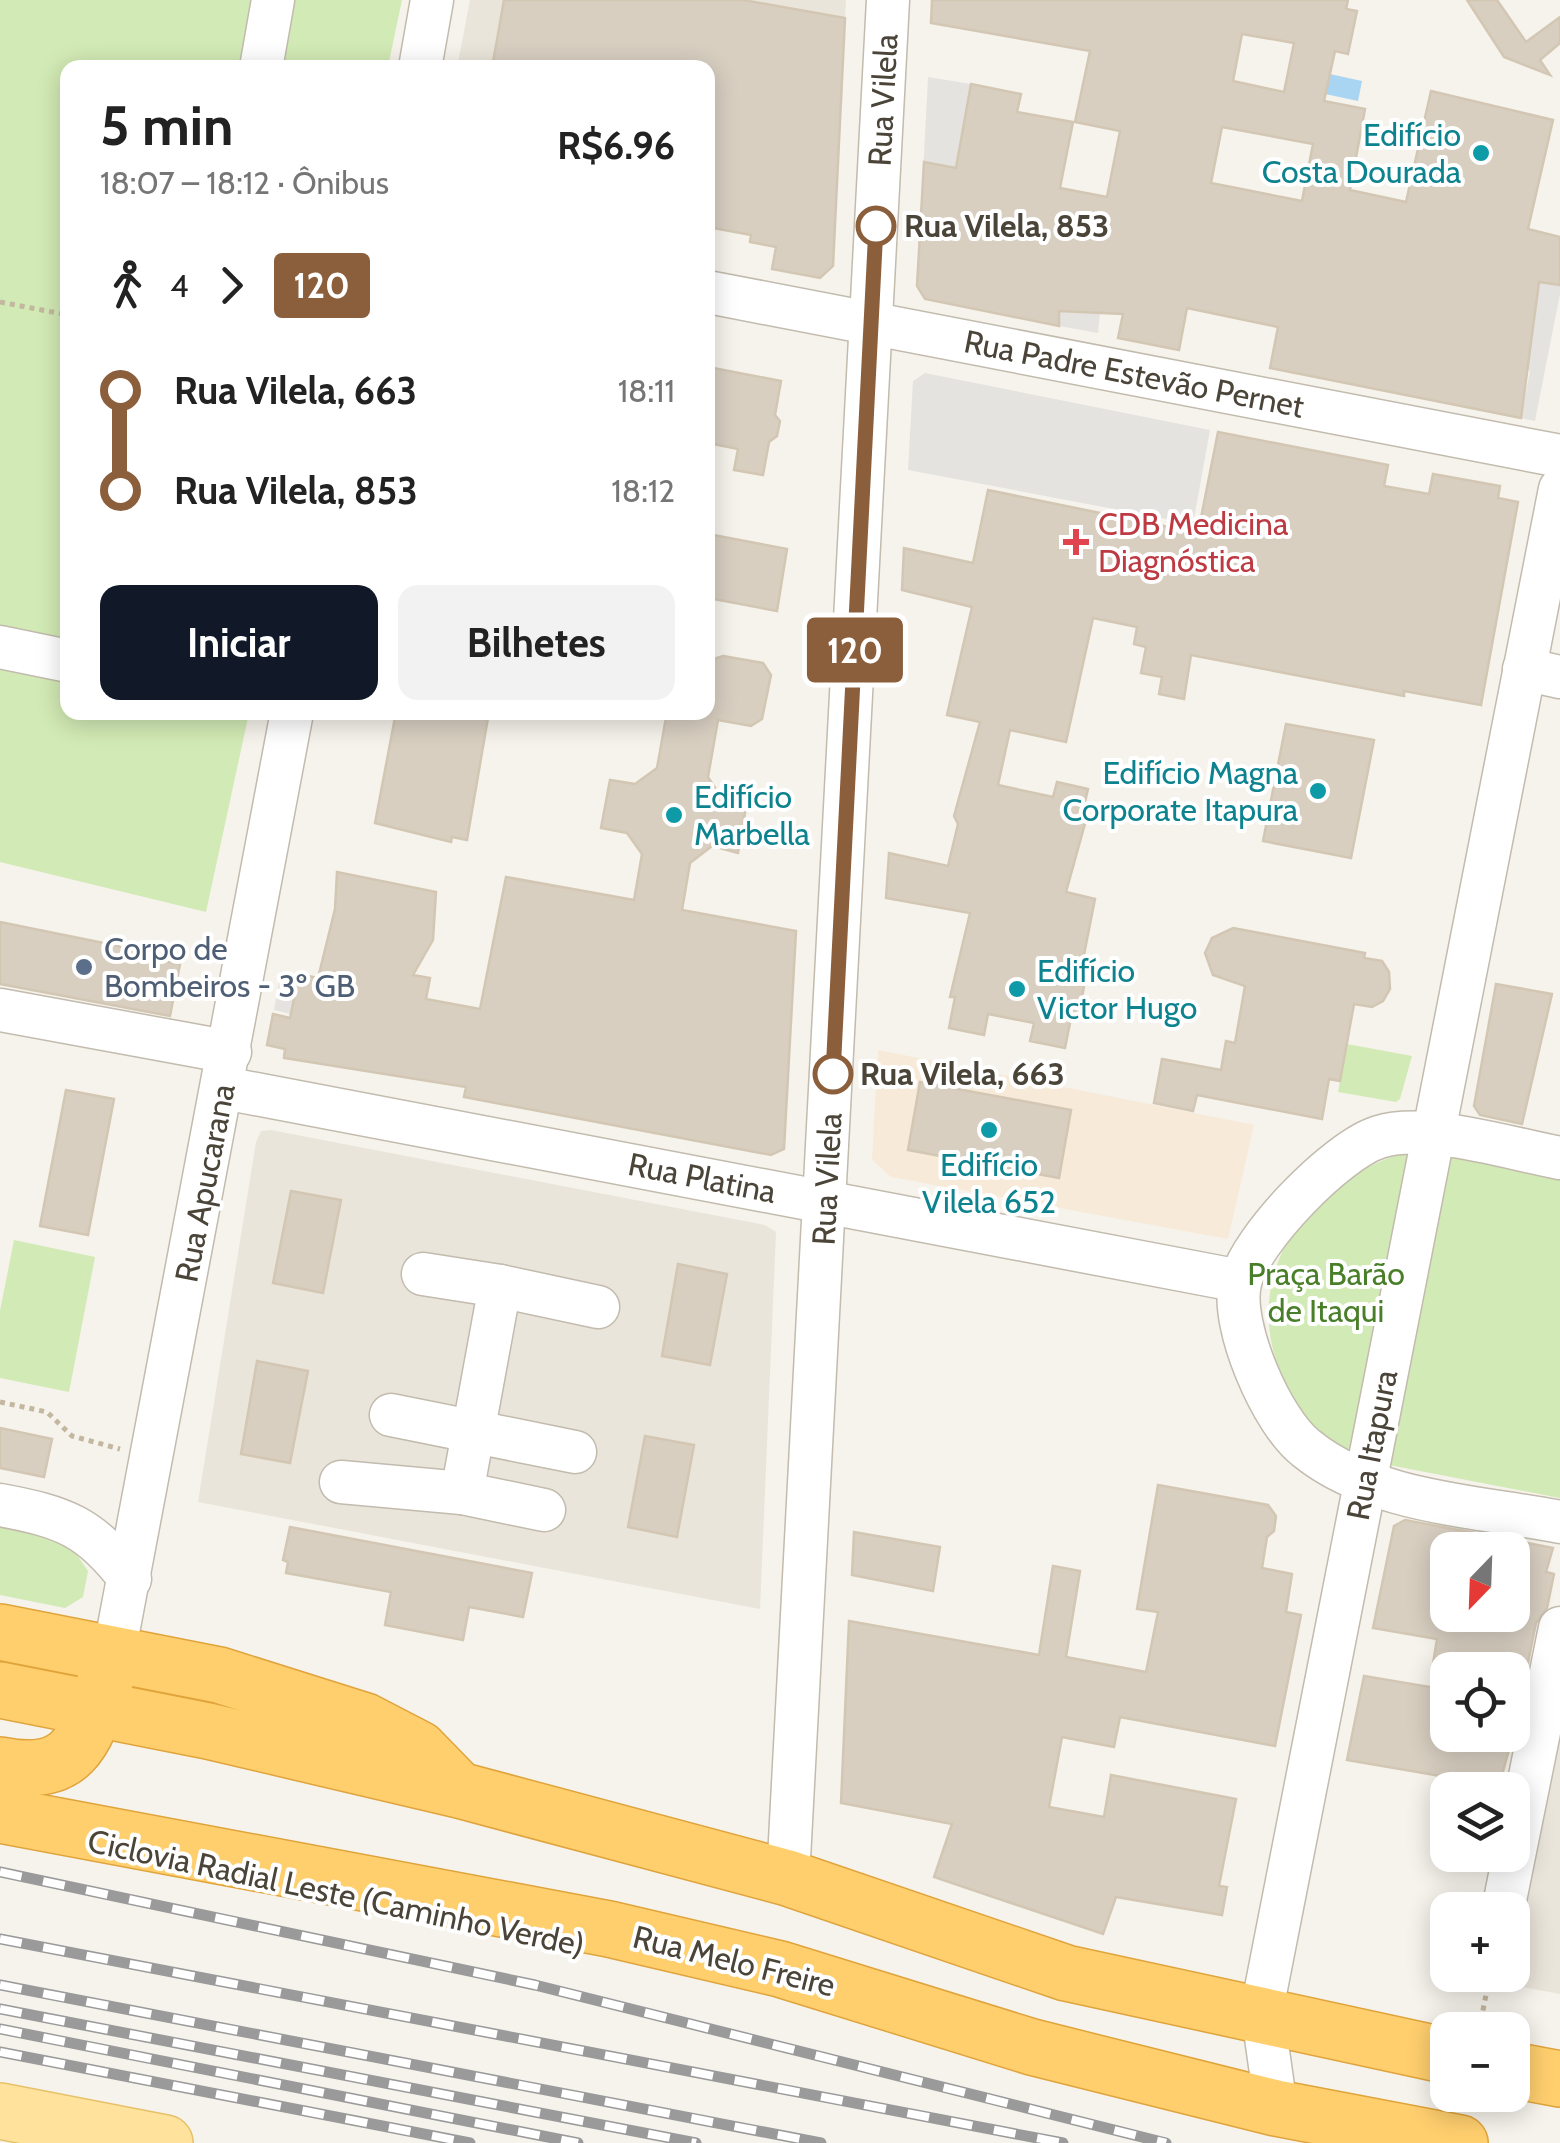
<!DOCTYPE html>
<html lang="pt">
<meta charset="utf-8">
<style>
:root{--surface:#fff;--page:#f2f2f2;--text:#222;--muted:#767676;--accent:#111827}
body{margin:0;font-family:Cabin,sans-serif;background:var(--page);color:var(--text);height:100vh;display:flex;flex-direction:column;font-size:38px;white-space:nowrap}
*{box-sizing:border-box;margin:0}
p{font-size:32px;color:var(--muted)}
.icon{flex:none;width:55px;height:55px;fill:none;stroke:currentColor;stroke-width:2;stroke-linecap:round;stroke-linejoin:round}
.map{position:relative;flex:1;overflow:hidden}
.panel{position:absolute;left:60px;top:60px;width:655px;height:660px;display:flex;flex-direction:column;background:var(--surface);border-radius:20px;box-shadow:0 5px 25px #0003}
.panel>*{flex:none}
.badge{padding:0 20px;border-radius:8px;font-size:35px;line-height:65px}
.needle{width:65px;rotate:203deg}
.controls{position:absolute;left:1430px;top:1532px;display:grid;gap:20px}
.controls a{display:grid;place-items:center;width:100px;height:100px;border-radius:20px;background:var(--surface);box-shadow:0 5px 25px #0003;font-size:50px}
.map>.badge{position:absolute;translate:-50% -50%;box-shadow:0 0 0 5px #fff}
.legs{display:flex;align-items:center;gap:15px;height:110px;padding:0 40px;font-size:32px}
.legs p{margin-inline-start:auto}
.overview{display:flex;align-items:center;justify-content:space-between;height:170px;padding:0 40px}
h1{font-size:55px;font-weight:800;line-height:75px}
.action{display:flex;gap:20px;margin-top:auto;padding:20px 40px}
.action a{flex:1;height:115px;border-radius:20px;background:var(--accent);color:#fff;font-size:40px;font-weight:800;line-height:115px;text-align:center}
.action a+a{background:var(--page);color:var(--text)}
ul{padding:0 40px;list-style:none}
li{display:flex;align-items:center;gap:35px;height:100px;font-size:38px}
li i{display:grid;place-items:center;width:15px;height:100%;margin:0 12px;background:currentColor}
li i::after{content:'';width:25px;height:25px;margin:-12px;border:8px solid;border-radius:50%;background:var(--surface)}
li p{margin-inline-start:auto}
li:first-child i{background:linear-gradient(#0000 50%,currentColor 0)}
li:last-child i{background:linear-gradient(currentColor 50%,#0000 0)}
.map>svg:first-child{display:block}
.residential{fill:#eae5da}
.commercial{fill:#f7ead8}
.green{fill:#d2eab5}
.parking{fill:#e5e3e0}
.water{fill:#a9d4f2}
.building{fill:#d8cfc1;stroke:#d3c7b4;stroke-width:2.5;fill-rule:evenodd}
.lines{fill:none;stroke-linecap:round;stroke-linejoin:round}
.minor-casing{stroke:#c2bbae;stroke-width:45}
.major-casing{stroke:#e6c16a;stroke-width:58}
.highway-casing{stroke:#e0a43c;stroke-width:58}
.path{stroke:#c4b79f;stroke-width:5;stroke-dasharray:5 5;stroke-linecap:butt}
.minor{stroke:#fff;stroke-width:42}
.major{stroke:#ffe39c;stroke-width:55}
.highway{stroke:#ffcf6e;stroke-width:55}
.rail-casing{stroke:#9a9a9a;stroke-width:11}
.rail{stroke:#fff;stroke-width:8;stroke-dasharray:22;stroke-linecap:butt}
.line-1-casing{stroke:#fff;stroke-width:22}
.line-1{stroke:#8b5e3c;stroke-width:15}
.culture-dot{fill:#0f9aa8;stroke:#fff;stroke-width:4}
.stop-1-dot{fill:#fff;stroke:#8b5e3c;stroke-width:5}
.health-dot{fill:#e0444e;stroke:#fff;stroke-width:4}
.service-dot{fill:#5c6f8a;stroke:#fff;stroke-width:4}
.labels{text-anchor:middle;stroke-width:8;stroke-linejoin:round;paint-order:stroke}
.street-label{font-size:32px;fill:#4b4439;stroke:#fff}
.culture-label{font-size:32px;fill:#0d838f;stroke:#fff;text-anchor:end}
.stop-label{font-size:32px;font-weight:bold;fill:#4b4439;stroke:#fff;text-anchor:start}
.health-label{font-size:32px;fill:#be3a42;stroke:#fff;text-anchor:start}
.service-label{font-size:32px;fill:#4e5e75;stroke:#fff;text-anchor:start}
.park-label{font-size:32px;fill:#4a7f2a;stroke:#fff}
</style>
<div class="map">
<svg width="1560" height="2143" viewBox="0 0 1560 2143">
<rect width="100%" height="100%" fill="#f6f3ec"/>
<!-- residential -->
<g class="residential">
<path d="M470,0H551L652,67L457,68Z"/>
<path d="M743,0H846L845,18Z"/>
<path d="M271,1130L765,1225L776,1232L760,1609L198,1502L256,1142L261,1131Z"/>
<path d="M1560,1723V1994L1506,1984L1507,1975H1512L1513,1949Z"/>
</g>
<!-- commercial -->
<path class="commercial" d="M878,1050L1254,1125L1228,1239L891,1177L872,1160Z"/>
<!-- green -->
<g class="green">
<path d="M0,0H402L388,67L68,68V712L249,713L206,912L0,862Z"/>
<path d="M1347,1044L1412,1056L1400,1099L1396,1102L1338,1092Z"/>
<path d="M1410,1151L1353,1458C1318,1439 1294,1409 1280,1372C1240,1269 1310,1179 1410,1151Z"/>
<path d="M1448,1153L1560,1174V1498L1389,1465Z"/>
<path d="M14,1240L95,1257L69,1392L0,1378V1311Z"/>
<path d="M0,1526L68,1542L88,1571L83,1597L65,1608L0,1595Z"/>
</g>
<!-- parking -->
<g class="parking">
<path d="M928,77L971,84L959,169L1161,207L919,250Z"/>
<path d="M1539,282L1560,285V294L1535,421L1521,418L1530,371L1526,369L1533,332L1528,330Z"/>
<path d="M1059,311L1100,313L1098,333L1059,326Z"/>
<path d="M925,373L1210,430L1193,524L908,470L913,381Z"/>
<path d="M281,971L299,974L291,1014L274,1010Z"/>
</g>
<!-- water -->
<path class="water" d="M1307,69L1362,81L1358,101L1302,89Z"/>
<!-- building -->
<g class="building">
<path d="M504,0H743L845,18L833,266L820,278L772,269L776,247L750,242L751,235L708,227V68H492Z"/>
<path d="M932,0H1348L1346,9L1357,11L1348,54L1335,51L1324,101L1365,109L1350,190L1406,202L1431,91L1553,120L1528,229L1560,237V285L1539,282L1521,418L1270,368L1278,327L1187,308L1179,350L1118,338L1123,314L1059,311V326L925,299L917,286L924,162L956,168L971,84L1021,94L1017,112L1073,122L1060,188L1107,197L1120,131L1075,122L1090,51L931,23ZM1242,34L1294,43L1284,92L1233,81ZM1222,127L1313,144L1302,201L1211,183Z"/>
<path d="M1467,0H1497L1526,42L1560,17V43L1540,60L1550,75L1504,57Z"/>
<path d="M708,367L781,381L775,415L780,421L777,436L769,442L763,475L734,470L738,449L708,443Z"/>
<path d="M1218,432L1388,465L1384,486L1429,494L1433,474L1500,486L1498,498L1518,502L1481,705L1404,691V696L1191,655L1184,699L1159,694L1162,677L1141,673L1146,647L1134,644L1137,627L1093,618L1066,742L1010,730L998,785L1053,797L1057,782L1088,789L1082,815L1086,820L1066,892L1095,899L1079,980L1085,981L1078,1019L1071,1018L1065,1048L1030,1041L1034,1023L988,1014L984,1035L949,1028L955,997H950L970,913L886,898L889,853L948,866L958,824L954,816L980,722L947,715L972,607L902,590L904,548L973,563L988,490L1198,533Z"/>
<path d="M708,534L787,549L777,611L708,598Z"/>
<path d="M723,656L763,663L771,675L762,719L751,726L718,720L708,777L721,797L747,802L738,853L712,846L690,863L682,910L796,931L784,1149L771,1155L464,1097L466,1087L284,1058L285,1049L267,1045L273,1014L290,1018L299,974L318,978L335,909L337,872L436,892L433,940L413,975L430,978L426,999L480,1009L506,877L634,900L642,854L627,833L601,828L610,780L635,784L657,768L667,712H708V661Z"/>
<path d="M396,712H489L467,840L452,837L451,842L375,823Z"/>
<path d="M1286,724L1374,740L1351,858L1263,841Z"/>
<path d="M0,922L158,954L157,960L180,964L170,1016L0,984Z"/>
<path d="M1233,928L1365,953L1364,958L1382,961L1389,972L1390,989L1383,1001L1372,1007L1354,1004L1340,1081L1329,1079L1322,1119L1197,1095L1193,1111L1154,1103L1162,1059L1221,1070L1226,1041L1235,1043L1245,986L1213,975L1205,953L1212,938Z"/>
<path d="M1496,984L1552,994L1522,1124L1480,1115L1474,1106Z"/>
<path d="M920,1082L1071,1110L1059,1178L908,1150Z"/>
<path d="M66,1090L114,1099L88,1235L40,1226Z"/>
<path d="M291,1191L341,1200L323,1293L273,1283Z"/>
<path d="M678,1264L727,1274L710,1365L662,1356Z"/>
<path d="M257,1361L308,1371L290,1463L241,1454Z"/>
<path d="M0,1428L52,1439L44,1477L0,1468Z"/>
<path d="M645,1436L694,1445L677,1537L628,1527Z"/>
<path d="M1158,1485L1268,1505L1276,1516L1274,1531L1267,1537L1262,1568L1292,1574L1286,1612L1301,1615L1275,1746L1120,1717L1114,1747L1062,1737L1049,1807L1104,1817L1111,1775L1236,1799L1219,1886L1227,1887L1222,1915L1116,1897L1103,1934L934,1877L952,1824L841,1803L849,1621L1039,1655L1053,1566L1080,1571L1066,1657L1146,1672L1158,1612L1137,1609Z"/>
<path d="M1405,1520L1508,1539L1507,1550H1448V1615H1512V1540L1553,1548L1546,1572L1554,1574L1547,1608L1536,1623L1517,1717L1512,1716V1670H1432L1437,1639L1373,1628L1394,1526Z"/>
<path d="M290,1527L532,1573L523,1617L469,1607L463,1640L385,1625L391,1592L286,1573L288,1562L283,1560Z"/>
<path d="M854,1532L940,1547L933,1591L852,1575Z"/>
<path d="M1364,1676L1448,1690V1735H1513L1499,1786L1347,1760Z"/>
</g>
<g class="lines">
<!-- minor casing -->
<g class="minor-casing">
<g id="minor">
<path d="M261,68L273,0"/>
<path d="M420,68L432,0"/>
<path d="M708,292L1560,456"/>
<path d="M0,647L68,661"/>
<path d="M1524,669L1560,677"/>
<path d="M0,1010L230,1052"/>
<path d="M224,1088L1240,1281"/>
<path d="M1560,1158C1511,1149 1427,1122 1379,1137C1337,1150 1250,1239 1240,1283C1230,1325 1272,1422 1306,1448C1373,1503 1478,1506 1560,1522"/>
<path d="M423,1274L500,1286"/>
<path d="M391,1415L575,1452"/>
<path d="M341,1482L462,1493L500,1286L598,1307"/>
<path d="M462,1493L544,1510"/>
<path d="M0,1505C64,1517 90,1526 130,1579"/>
<path d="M114,1653L292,712"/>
<path d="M788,1878L888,0"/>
<path d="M1503,1910L1560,1628"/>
<path d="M1276,2108L1262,2009L1560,489"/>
</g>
</g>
<!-- major casing -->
<g class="major-casing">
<path id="major" d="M0,2111L165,2143"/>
</g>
<!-- highway casing -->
<g class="highway-casing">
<g id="highway">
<path d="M0,1632L219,1675L365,1721L419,1749L454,1785"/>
<path d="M0,1690L208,1731L459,1790L788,1878L1066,1973L1448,2056"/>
<path d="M0,1765C77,1780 86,1738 107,1675"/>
<path d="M0,1815L609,1929L780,1969L1032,2047L1276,2108L1460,2143"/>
<path d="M1512,2070L1560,2079"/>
</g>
</g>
<!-- path -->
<g class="path">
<path d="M0,302L68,315"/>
<path d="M0,1402L47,1412L72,1436L120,1449"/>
<path d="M1479,2030L1490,1975"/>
</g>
<!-- minor -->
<use href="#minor" class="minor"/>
<!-- major -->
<use href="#major" class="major"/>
<!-- highway -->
<use href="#highway" class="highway"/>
<!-- rail casing -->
<g class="rail-casing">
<g id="rail">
<path d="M0,1872L535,1985L1166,2143"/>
<path d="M0,1939L1063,2143"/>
<path d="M0,1985L821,2143"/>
<path d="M0,2009L696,2143"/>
<path d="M0,2029L578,2143"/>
<path d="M0,2052L470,2143"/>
</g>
</g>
<!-- rail -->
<use href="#rail" class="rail"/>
</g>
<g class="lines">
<!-- line-1 casing -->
<g class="line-1-casing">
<path id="line-1" d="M833,1074L876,226"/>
</g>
<!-- line-1 -->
<use href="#line-1" class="line-1"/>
</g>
<!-- markers -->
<g class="culture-dot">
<circle cx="1481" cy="153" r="10"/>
<circle cx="1318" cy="791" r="10"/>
<circle cx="674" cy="815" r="10"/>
<circle cx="1017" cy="989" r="10"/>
<circle cx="989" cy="1130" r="10"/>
</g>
<g class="stop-1-dot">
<circle cx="876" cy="226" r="18"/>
<circle cx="833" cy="1074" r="18"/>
</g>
<path class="health-dot" d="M1071 527h10v10h10v10h-10v10h-10v-10h-10v-10h10z"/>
<circle class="service-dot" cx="84" cy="967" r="10"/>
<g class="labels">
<!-- street labels -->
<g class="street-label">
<text transform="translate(883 100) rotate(-87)" y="11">Rua Vilela</text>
<text transform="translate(1134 374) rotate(11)" y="11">Rua Padre Estevão Pernet</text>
<text transform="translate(702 1178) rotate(11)" y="11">Rua Platina</text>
<text transform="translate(827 1179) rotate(-87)" y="11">Rua Vilela</text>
<text transform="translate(205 1183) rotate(-79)" y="11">Rua Apucarana</text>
<text transform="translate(1372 1445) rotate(-79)" y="11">Rua Itapura</text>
<text transform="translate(336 1893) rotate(12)" y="11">Ciclovia Radial Leste (Caminho Verde)</text>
<text transform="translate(734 1961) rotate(14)" y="11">Rua Melo Freire</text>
</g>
<!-- culture labels -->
<g class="culture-label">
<text x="1461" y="146">Edifício<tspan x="1461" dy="37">Costa Dourada</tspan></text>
<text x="1298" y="784">Edifício Magna<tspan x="1298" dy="37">Corporate Itapura</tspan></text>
<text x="694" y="808" text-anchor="start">Edifício<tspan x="694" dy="37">Marbella</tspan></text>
<text x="1037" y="982" text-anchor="start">Edifício<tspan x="1037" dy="37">Victor Hugo</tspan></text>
<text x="989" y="1176" text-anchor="middle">Edifício<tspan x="989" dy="37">Vilela 652</tspan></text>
</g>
<!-- stop labels -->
<g class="stop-label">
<text x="904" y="237">Rua Vilela, 853</text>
<text x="860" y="1085">Rua Vilela, 663</text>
</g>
<!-- health labels -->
<g class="health-label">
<text x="1098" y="535">CDB Medicina<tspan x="1098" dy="37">Diagnóstica</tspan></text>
</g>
<!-- service labels -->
<g class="service-label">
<text x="104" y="960">Corpo de<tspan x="104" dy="37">Bombeiros - 3º GB</tspan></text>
</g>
<!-- park labels -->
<g class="park-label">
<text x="1326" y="1285">Praça Barão<tspan x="1326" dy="37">de Itaqui</tspan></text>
</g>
</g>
</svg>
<div class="controls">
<a><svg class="needle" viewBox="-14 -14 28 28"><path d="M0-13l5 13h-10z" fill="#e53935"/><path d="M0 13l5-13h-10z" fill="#767676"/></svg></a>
<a><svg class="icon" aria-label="locate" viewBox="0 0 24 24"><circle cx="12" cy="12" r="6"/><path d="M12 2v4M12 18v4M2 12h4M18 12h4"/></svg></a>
<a><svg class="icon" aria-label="layers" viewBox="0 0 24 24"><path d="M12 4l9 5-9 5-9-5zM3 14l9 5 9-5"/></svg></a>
<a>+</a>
<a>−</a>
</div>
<b class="badge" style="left:855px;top:650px;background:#8b5e3c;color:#fff">120</b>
<section class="panel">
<div class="overview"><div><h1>5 min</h1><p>18:07 – 18:12 · Ônibus</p></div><b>R$6.96</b></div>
<div class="legs"><svg class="icon" aria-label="walk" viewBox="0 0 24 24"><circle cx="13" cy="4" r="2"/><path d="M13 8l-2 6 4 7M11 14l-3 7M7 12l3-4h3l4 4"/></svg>4<svg class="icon" aria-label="forward" viewBox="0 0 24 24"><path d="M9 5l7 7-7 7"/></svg><b class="badge" style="background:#8b5e3c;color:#fff">120</b></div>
<ul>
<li><i style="color:#8b5e3c"></i><b>Rua Vilela, 663</b><p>18:11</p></li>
<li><i style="color:#8b5e3c"></i><b>Rua Vilela, 853</b><p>18:12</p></li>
</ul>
<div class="action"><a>Iniciar</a><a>Bilhetes</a></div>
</section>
</div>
